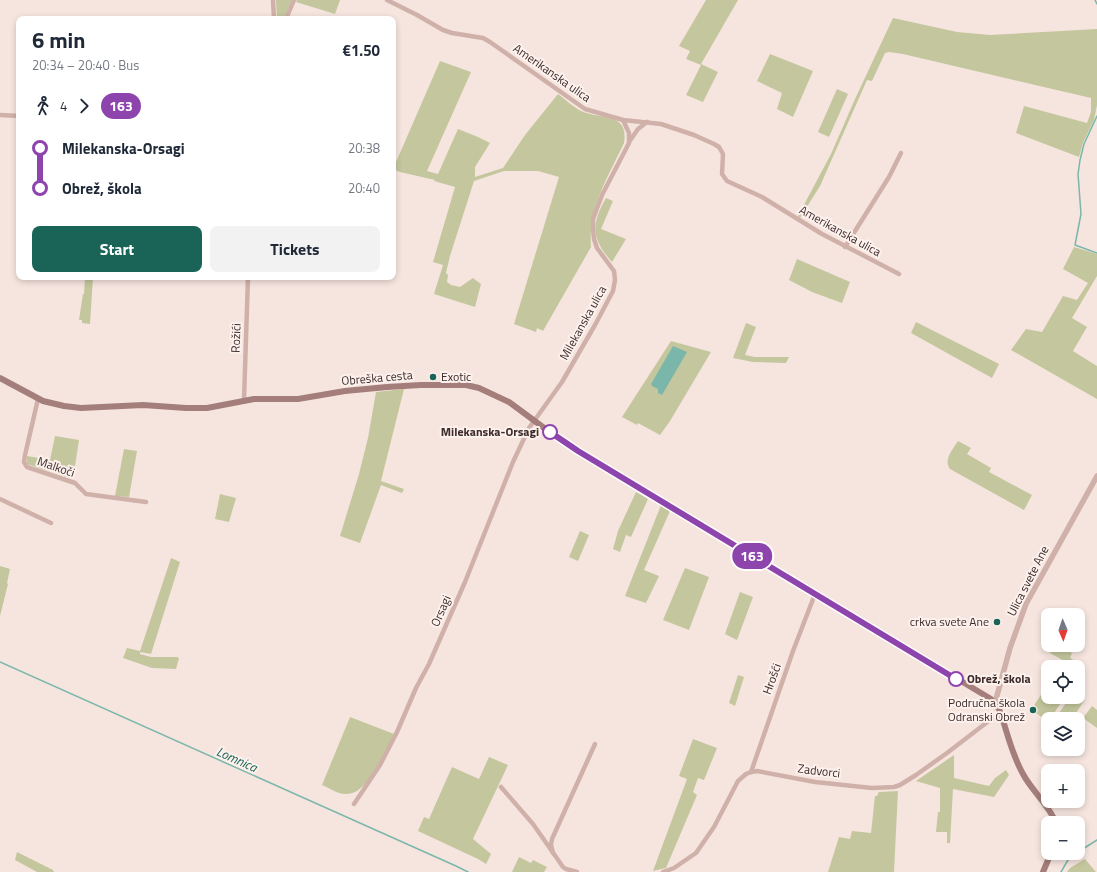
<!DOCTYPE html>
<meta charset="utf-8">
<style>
:root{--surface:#fff;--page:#f2f2f3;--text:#1f2937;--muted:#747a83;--accent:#196456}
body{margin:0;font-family:"Titillium Web",sans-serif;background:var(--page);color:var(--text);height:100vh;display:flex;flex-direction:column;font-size:15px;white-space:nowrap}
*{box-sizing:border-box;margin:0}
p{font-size:13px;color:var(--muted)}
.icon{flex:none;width:22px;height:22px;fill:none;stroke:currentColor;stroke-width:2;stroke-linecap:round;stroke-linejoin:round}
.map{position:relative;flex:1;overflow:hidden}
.drawer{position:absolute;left:16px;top:16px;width:380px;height:264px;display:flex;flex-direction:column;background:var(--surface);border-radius:8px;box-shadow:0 2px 6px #0003}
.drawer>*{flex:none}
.badge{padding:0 8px;border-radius:13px;font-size:14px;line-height:26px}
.needle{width:26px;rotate:178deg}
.tools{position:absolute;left:1041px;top:608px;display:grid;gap:8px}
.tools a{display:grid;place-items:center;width:44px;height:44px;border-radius:8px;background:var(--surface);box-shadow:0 2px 6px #0003;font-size:20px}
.map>.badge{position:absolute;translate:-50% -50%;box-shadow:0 0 0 2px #fff}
.legs{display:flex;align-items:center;gap:6px;height:44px;padding:0 16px;font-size:13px}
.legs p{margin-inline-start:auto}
.overview{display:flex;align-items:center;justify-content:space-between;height:68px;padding:0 16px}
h1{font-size:22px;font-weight:700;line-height:30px}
.action{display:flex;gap:8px;margin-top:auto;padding:8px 16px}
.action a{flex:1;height:46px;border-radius:8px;background:var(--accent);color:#fff;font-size:16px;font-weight:700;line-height:46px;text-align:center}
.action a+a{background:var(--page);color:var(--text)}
ul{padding:0 16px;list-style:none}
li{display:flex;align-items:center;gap:14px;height:40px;font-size:15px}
li i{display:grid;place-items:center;width:6px;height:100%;margin:0 5px;background:currentColor}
li i::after{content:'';width:10px;height:10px;margin:-5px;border:3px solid;border-radius:50%;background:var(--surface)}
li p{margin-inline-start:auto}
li:first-child i{background:linear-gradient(#0000 50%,currentColor 0)}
li:last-child i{background:linear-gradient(currentColor 50%,#0000 0)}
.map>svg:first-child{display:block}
.green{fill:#c4c79d}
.water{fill:#7ab7aa}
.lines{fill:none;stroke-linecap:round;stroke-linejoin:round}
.stream{stroke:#7ab7aa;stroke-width:1.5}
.minor{stroke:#d0b1a9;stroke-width:4.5}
.tertiary{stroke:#d0b1a9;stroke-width:5.5}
.secondary{stroke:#a47e7a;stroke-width:6}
.line-1-casing{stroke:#fff;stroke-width:9}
.line-1{stroke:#8e44ad;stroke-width:6}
.poi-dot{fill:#196456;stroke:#fcf1ed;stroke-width:1.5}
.stop-1-dot{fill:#fff;stroke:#8e44ad;stroke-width:2}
.labels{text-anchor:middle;stroke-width:4;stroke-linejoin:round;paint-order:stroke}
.street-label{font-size:12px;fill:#3c2b29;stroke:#fcf1ed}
.poi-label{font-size:12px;fill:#3c2b29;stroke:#fcf1ed;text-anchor:end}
.stop-label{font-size:12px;font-weight:bold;fill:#3c2b29;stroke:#fcf1ed;text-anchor:end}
.water-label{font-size:13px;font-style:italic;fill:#196456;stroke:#fcf1ed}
</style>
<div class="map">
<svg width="1097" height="872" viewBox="0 0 1097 872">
<rect width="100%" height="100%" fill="#f6e5df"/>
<!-- green -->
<g class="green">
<path d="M276,0H292L284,19H277Z"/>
<path d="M297,0H340L335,14L296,2Z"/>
<path d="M706,0H738L701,64L718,72L703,102L686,95L701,65L686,59L690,51L679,46Z"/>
<path d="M893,18L957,32L990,35L1097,29V105L1094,120L1083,143L1079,157L1016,133L1024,106L1087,123L1091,112V98L903,54L889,52L885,53L872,81L867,80L820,186L800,218L798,216L831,154L855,99Z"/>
<path d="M770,54L813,71L793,117L777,109L782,93L757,81Z"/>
<path d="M440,61L471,72L427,171L438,174L458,129L478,137L490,143L475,167V177L503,168L525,135L558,94C565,99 573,107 581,111C602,120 629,112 624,143C608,177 588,208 591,247L543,331L537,328L536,332L514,324L559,177L538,171H504L474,181L450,256L446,273L448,275L447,282L451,285L460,287L473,278L481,284L475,307L434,294L443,265L433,262L455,187L434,181L435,180L400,172L393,169Z"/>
<path d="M837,89L848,94L829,137L818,132Z"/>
<path d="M606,198L613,201L601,229L626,239L612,262C592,239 590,226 606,198Z"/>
<path d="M1074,247L1097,254V276L1072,318L1087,327L1073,351L1097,366V399L1011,350L1026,329L1042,332L1063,296L1077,300L1088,283L1063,269Z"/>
<path d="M797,259L850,282L842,303L812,292L789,280Z"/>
<path d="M85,277H93L90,324L82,323V320H79L83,294H84Z"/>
<path d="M916,322L999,364L992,378L911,333Z"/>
<path d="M746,323L756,327L745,355L755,357H789L786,363L753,362L733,358Z"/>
<path d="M671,341L711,352L670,421L660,435L638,423L637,425L622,417Z"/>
<path d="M404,389L381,481L404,489L402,493L381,485L360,543L340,536L359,474L368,438L376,392Z"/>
<path d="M55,436L79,440L73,479L27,464V456L50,460Z"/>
<path d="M958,441L971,448L967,454L991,468L989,472L1032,495L1024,510L950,469C943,460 953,449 958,441Z"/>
<path d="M124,449L137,451L129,497L115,496Z"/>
<path d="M636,492L648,499L631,537L626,535L620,552L613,549L618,531Z"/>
<path d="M220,494L236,498L229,522L215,519Z"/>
<path d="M661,505L670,511L644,570L659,576L646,603L625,596Z"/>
<path d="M580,531L589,535L578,561L569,557Z"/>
<path d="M171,558L180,562L151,654L140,652V654L151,657H177L179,658L176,669L152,668L123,658L127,648L140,651Z"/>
<path d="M0,566L10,569L7,583L8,584L0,616Z"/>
<path d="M685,568L709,577L689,630L663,620Z"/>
<path d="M740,592L753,597L737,640L725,634Z"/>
<path d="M1055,645L1072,653L1070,658L1075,661L1073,666L1050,653Z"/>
<path d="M738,675L744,677L735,706L729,703Z"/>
<path d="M1048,684V697H1065L1050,719H1048V721L1031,710Z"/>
<path d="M1070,697H1078L1084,701L1072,719H1055Z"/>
<path d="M1092,706L1097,710V728L1083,718Z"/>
<path d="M350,717L394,734C386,750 373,780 357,791C354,793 349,794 345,794C337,794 330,788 322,785Z"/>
<path d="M693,739L717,748L704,780L698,778L693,792L697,795L666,868L653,871L687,779L679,776Z"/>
<path d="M954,755V778L989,786L995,778L1006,770L1009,775L994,797L953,789L950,843H947V832H936L938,812H940V788L916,781Z"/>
<path d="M489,757L508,765L473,839L491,854L486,864L478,859L418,831L424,817L429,819L452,767L479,779Z"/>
<path d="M898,791L894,872H828L839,837L850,839L852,831L871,833L875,796H877L879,792Z"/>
<path d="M17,852L53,870L54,872H37L15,860Z"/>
<path d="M519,857L531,863L533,860L547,867L544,872H512Z"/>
<path d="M1085,859L1096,872H1067L1070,868Z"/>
</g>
<!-- water -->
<path class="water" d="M673,346L687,352L662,395L658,393V389L652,386L651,384Z"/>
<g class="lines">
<!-- stream -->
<g class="stream">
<path d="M1095,0L1097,4"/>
<path d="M1097,116L1084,144L1080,160L1078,174L1081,214L1075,245L1097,253"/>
<path d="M0,662L456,866L468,872"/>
<path d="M1078,852L1097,840"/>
<path d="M1061,872L1068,860L1077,853"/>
</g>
<!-- minor -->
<g class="minor">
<path d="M273,0L274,19"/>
<path d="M387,0L417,15L443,30L452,33L483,38L490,42L585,109L623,120L661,124L694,135L714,144L719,147L723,154L722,174L727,181L762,197L822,234L899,274"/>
<path d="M286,19L294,0"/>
<path d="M0,115L19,116"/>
<path d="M629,142L638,129L647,122"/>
<path d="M845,247L889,177L901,153"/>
<path d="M38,399L25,455L24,462L27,467L75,483L86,494L146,502"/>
<path d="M244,400L248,277"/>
<path d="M0,499L51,523"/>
<path d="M751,772L793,651L815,594"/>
<path d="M501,787L533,824L563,867L566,869L577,872"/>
<path d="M354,804L380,765L397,732L416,688L429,664L465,582L513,462L529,428L562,382L595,325L613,291L615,280L614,271L597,248L594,239L593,229V219L602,195L629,143V133L623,120"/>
<path d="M553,853L551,845L552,839L595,744"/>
<path d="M663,872L674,868L696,853L714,827L738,781L746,774L751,772L757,771L815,782L872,788L894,787L900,785L916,775L947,753L990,720L1001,714"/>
</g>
<!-- tertiary -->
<path class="tertiary" d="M995,703L1010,648L1026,604L1097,476"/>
<!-- secondary -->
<g class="secondary">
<path d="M0,378L43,401L64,406L81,408L143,405L186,408H207L254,399H298L345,391L387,387L421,385H466L479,388L509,402L555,436L578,451L991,699L995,703L999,709C1007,730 1011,753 1023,774C1032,791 1049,805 1056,823"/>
<path d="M1043,872L1051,853"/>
</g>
</g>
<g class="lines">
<!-- line-1 casing -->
<g class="line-1-casing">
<path id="line-1" d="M550,432L578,451L956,679"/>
</g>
<!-- line-1 -->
<use href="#line-1" class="line-1"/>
</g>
<!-- markers -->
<g class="poi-dot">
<circle cx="433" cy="377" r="4"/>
<circle cx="997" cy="622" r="4"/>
<circle cx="1033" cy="710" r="4"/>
</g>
<g class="stop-1-dot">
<circle cx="550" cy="432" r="7"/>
<circle cx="956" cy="679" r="7"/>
</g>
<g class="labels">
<!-- street labels -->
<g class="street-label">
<text transform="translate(552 73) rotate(35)" y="4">Amerikanska ulica</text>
<text transform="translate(840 231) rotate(29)" y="4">Amerikanska ulica</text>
<text transform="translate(583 323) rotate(-61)" y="4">Milekanska ulica</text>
<text transform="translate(236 338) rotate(-88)" y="4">Rožići</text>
<text transform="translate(377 378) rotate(-5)" y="4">Obreška cesta</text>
<text transform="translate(56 467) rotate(19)" y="4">Malkoči</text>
<text transform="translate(1028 581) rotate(-63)" y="4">Ulica svete Ane</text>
<text transform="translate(441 611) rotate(-67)" y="4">Orsagi</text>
<text transform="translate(772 679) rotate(-70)" y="4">Hrošći</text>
<text transform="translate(819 771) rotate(7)" y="4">Zadvorci</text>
</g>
<!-- poi labels -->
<g class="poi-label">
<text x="441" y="381" text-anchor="start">Exotic</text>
<text x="989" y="626">crkva svete Ane</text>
<text x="1025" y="707">Područna škola<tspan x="1025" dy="14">Odranski Obrež</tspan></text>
</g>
<!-- stop labels -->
<g class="stop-label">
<text x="539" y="436">Milekanska-Orsagi</text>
<text x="967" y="683" text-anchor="start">Obrež, škola</text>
</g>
<!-- water labels -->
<g class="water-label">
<text transform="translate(237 759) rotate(24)" y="5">Lomnica</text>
</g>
</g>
</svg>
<div class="tools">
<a><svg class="needle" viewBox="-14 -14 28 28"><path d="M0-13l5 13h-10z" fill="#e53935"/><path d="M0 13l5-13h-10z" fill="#747a83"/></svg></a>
<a><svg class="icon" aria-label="locate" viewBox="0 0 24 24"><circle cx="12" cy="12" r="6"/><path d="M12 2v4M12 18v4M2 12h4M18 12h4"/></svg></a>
<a><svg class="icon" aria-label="layers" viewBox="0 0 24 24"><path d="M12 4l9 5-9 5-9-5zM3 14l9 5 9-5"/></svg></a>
<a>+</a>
<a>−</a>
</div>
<b class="badge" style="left:752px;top:556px;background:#8e44ad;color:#fff">163</b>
<section class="drawer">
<div class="overview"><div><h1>6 min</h1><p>20:34 – 20:40 · Bus</p></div><b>€1.50</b></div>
<div class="legs"><svg class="icon" aria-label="walk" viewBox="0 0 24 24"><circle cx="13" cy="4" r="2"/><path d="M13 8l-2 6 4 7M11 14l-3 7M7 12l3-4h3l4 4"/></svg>4<svg class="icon" aria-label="forward" viewBox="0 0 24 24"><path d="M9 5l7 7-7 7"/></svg><b class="badge" style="background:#8e44ad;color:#fff">163</b></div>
<ul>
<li><i style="color:#8e44ad"></i><b>Milekanska-Orsagi</b><p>20:38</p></li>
<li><i style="color:#8e44ad"></i><b>Obrež, škola</b><p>20:40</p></li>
</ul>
<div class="action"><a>Start</a><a>Tickets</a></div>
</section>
</div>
